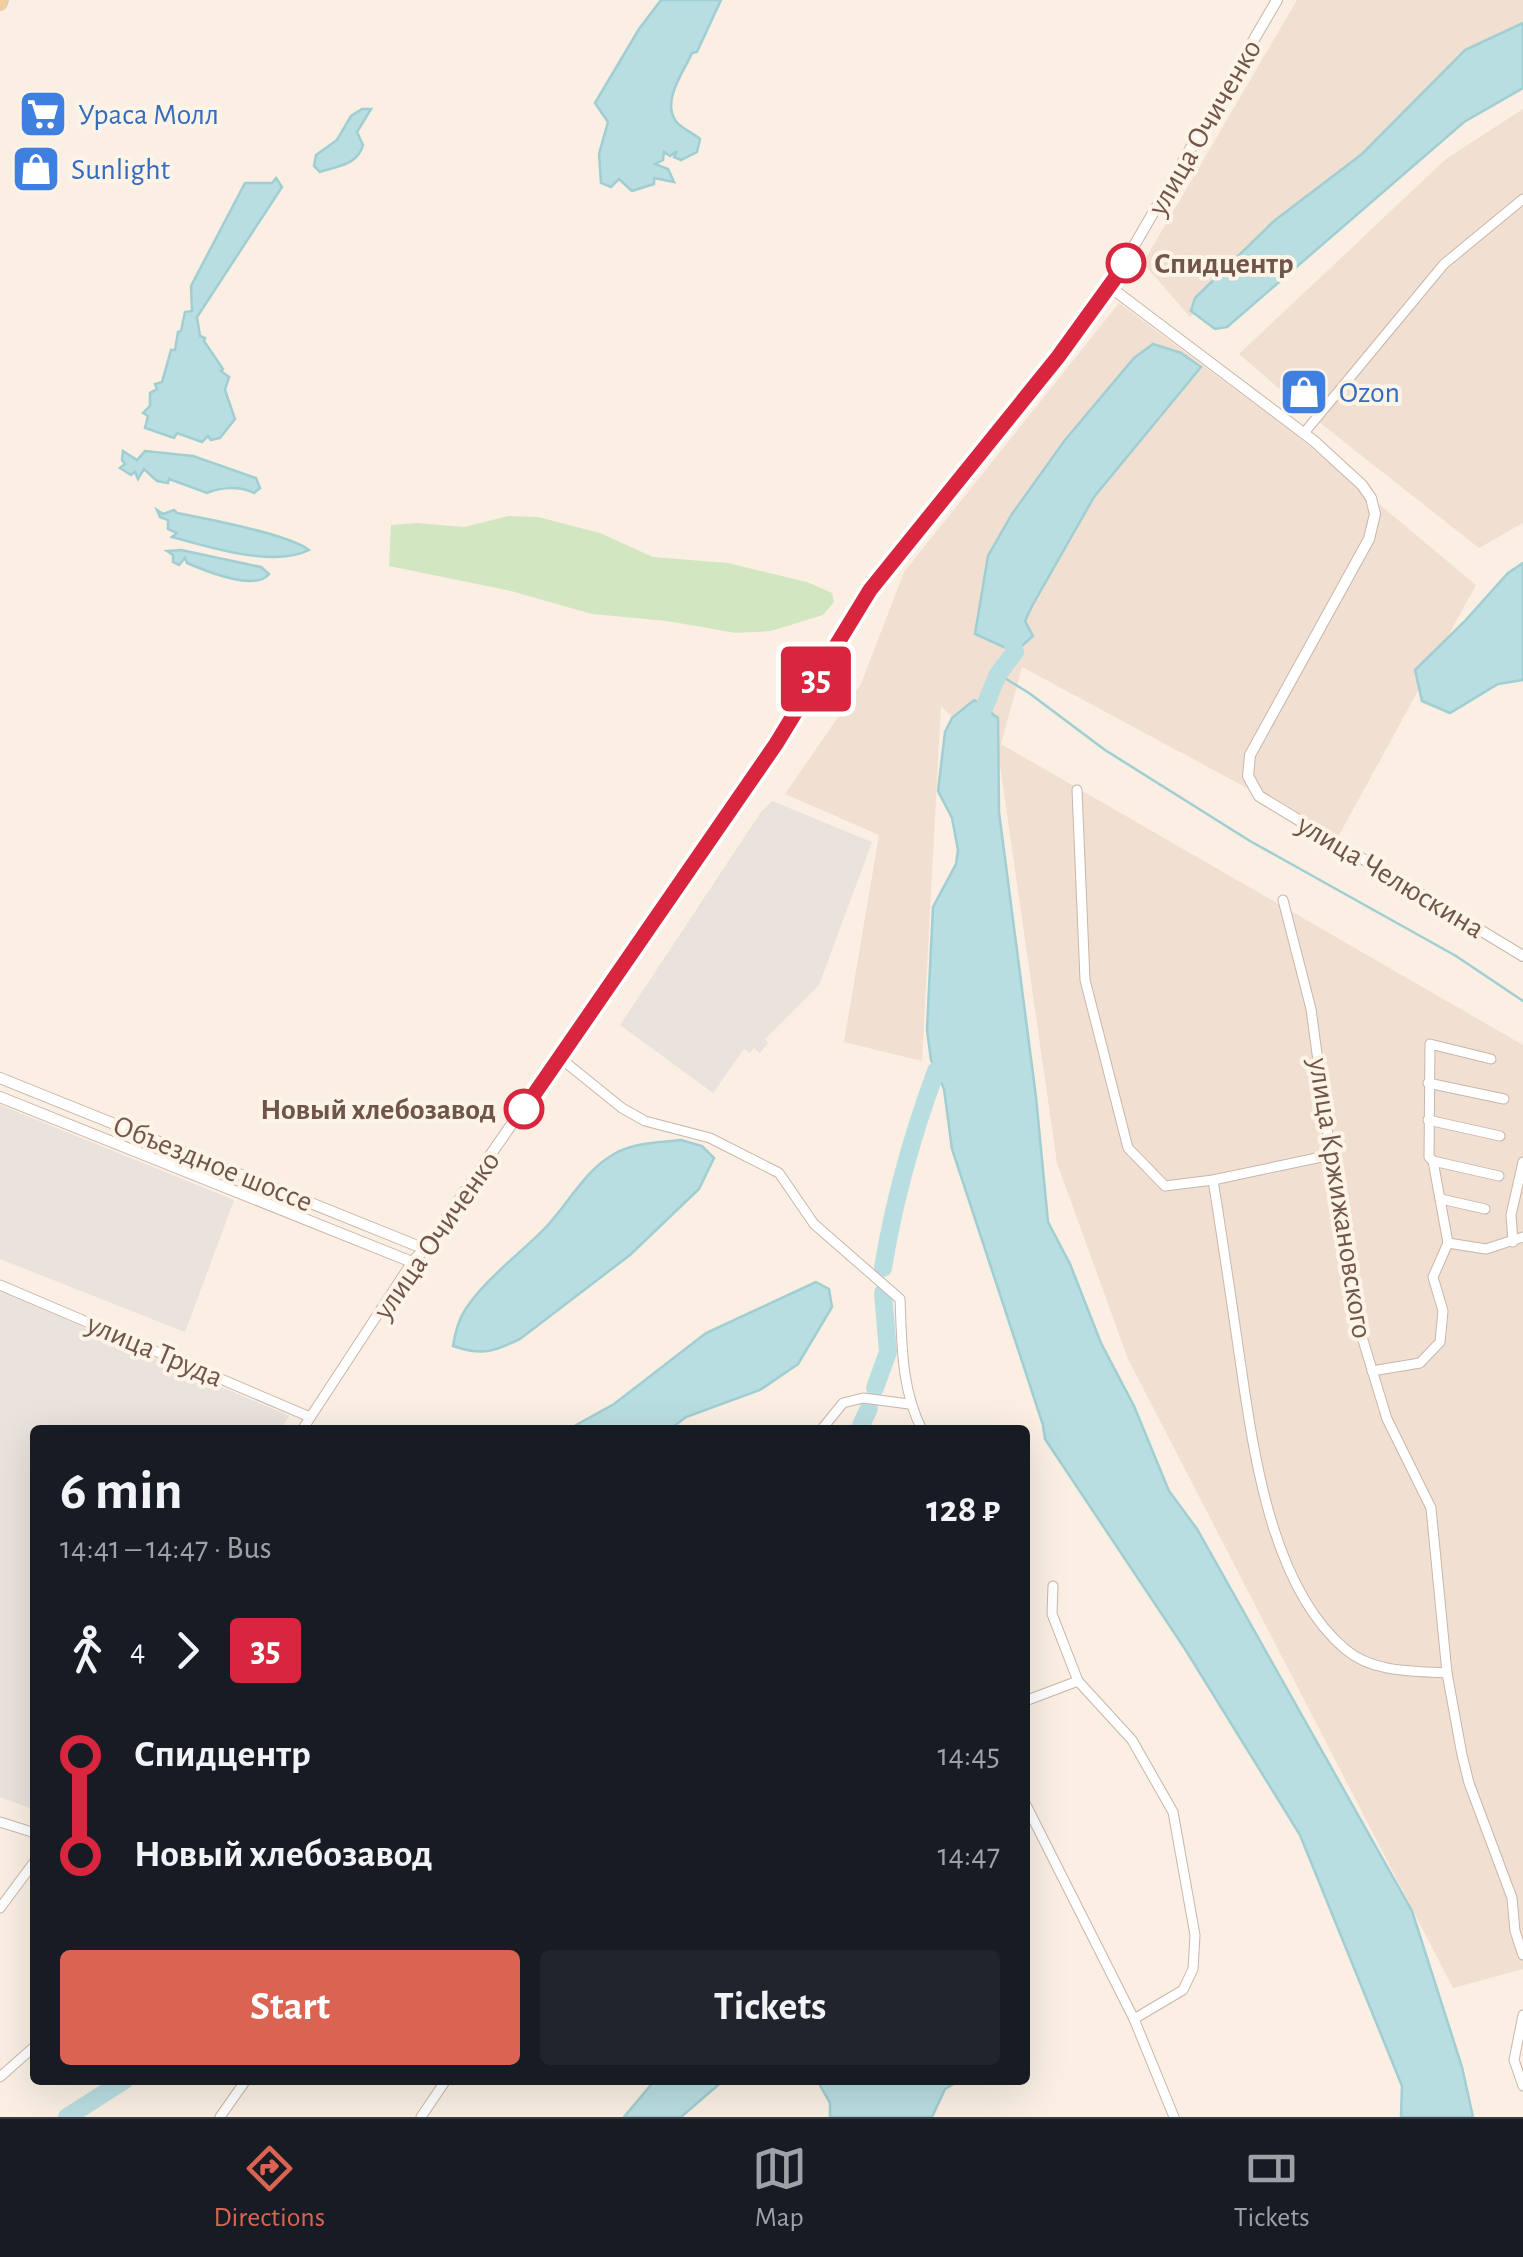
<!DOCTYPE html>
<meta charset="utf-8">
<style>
:root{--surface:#171b24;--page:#20242c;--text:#f1f3f6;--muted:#9ea1a6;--line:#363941;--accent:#da6451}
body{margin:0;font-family:"Alegreya Sans",sans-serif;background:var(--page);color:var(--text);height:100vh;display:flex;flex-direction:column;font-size:38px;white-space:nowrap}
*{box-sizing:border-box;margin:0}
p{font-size:32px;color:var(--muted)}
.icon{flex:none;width:55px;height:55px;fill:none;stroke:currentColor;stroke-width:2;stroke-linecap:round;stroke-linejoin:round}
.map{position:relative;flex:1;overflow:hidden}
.panel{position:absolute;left:30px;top:1425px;width:1000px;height:660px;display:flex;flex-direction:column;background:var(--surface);border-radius:10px;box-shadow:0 10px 40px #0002}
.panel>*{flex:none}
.badge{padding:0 20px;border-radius:8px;font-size:35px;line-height:65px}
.map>.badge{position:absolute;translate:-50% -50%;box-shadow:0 0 0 5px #fff}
.legs{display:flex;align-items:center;gap:15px;height:110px;padding:0 30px;font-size:32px}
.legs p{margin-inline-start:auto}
.summary{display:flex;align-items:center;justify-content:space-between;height:170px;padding:0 30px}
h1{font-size:55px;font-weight:600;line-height:75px}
.action{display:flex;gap:20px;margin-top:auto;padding:20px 30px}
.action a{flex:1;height:115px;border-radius:10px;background:var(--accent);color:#fff;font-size:40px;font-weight:600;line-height:115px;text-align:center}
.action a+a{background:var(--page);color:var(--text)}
ul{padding:0 30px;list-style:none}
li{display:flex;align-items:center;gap:35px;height:100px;font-size:38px}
li i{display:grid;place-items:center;width:15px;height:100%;margin:0 12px;background:currentColor}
li i::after{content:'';width:25px;height:25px;margin:-12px;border:8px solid;border-radius:50%;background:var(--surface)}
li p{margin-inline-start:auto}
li:first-child i{background:linear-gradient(#0000 50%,currentColor 0)}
li:last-child i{background:linear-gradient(currentColor 50%,#0000 0)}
.tab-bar{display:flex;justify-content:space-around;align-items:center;height:140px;border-top:2px solid var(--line);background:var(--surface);font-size:28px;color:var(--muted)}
.tab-bar a{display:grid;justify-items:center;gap:5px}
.tab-bar .current{color:var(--accent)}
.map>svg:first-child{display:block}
.residential{fill:#f1e0d1}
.industrial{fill:#e9e2dd}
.green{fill:#d3e6c2}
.water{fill:#b9dee1;stroke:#a0ced2;stroke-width:2.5}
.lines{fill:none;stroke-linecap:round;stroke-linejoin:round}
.stream{stroke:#a0ced2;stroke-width:2.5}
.river{stroke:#b9dee1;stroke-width:18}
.minor-casing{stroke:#c9b6aa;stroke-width:11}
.tertiary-casing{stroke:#c9b6aa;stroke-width:12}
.primary-casing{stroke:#d7cfcd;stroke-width:16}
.minor{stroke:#fff;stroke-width:9}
.tertiary{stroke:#fff;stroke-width:10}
.primary{stroke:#f3cd9f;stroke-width:14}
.line-1-casing{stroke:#fff;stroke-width:22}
.line-1{stroke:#d7263d;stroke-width:15}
.stop-1-dot{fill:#fff;stroke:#d7263d;stroke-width:5}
.labels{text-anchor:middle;stroke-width:8;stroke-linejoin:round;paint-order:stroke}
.shop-label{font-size:30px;fill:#366cbe;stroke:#fdf3e7;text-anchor:start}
.street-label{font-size:30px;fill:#6f554b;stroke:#fdf3e7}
.stop-label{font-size:30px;font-weight:bold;fill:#6f554b;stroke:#fdf3e7;text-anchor:start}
</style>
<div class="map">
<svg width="1523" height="2117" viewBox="0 0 1523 2117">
<rect width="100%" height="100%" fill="#faefe2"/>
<!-- residential -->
<g class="residential">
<path d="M1297,0H1523V39L1376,150L1190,317L1143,263Z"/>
<path d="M1523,109V523L1479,548L1310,415L1239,354L1446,159Z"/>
<path d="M1119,303L1300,438L1476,585L1338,837L1022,667L1001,744L1523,1045V1969L1453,1988L1128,1359L1057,1163L1000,765L941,706L922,1061L844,1042L879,835L785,794L861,684L904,572Z"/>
</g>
<!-- industrial -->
<g class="industrial">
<path d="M772,801L872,842L819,985L765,1039L768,1043L760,1053L754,1048L750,1053L744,1049L713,1093L620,1025L761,812Z"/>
<path d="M0,1105L234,1200L185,1332L0,1259Z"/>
<path d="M0,1291L289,1416L281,1430H35V1810L0,1797Z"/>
</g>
<!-- green -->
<path class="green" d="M509,516L538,517L600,533L653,557L728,563L807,582L832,593L834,602L823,615L771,631L736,633L667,621L592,614L511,591L389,566L391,525L418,523L464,527Z"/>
<!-- water -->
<g class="water">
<path d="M661,0H721L697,52L692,53C685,70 662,99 675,120C679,127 693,133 700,139L697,152L681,160L674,157L677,151L670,156L664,152L663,160L655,164L668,169L674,182L654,178V184L632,191L619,179L611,187L601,183L599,154L608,122L595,103L639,29Z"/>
<path d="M1523,23V88L1464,122L1227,327L1215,329L1191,311L1195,298L1274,221L1362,154L1465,50Z"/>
<path d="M362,109H371L357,132L363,145C358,165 337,166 320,172L314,166L316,155L337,140L351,116Z"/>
<path d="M276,178L282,187L197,317L200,336L205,338L204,341L223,369L221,371L229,377L225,390L235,419L220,438L211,440L208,436L202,442L177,433L174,438L145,428L148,416L143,413L150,406V393L157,389L155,384L162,382L171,350H175L178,332L181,331L185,312L192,311L191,286L245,183H272Z"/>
<path d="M1153,344L1181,353L1201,367L1094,497L1032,606L1025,621L1033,636L1015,652L975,634L988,556L1012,514L1065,440L1134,358Z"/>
<path d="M123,451L137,460L145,451L193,456L256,478L260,488L254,493C240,486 221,487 207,493L169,479L168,483L157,481L144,469L138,479L135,472L131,475L120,468L125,464L122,460Z"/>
<path d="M157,510L163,514L174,510L177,513C207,519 288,534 309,550C274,568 209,547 172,537L177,533L168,529V520L160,517Z"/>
<path d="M181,550L261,567L269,574C256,591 208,572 187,563L185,558L179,565L173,562V555L167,551Z"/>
<path d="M1523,563V680L1498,684L1450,713L1422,701L1415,670L1464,622L1508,573Z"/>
<path d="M974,700L998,718L999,812L1036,1097L1048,1222L1070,1264L1101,1343L1134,1406L1169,1491L1197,1529L1412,1911L1462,2067L1473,2117H1401L1402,2086L1300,1835L1185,1649L1045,1439L1043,1425L952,1149L944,1089L931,1060L927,1030L933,907L956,864L958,850L952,818L938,791L945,732L952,718Z"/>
<path d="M681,1140L702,1146L714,1158L699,1189L630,1255L520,1339C493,1352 482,1356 453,1346C455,1333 458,1321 465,1310C487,1277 519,1255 546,1227C568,1204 585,1170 614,1154C633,1143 659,1142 681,1140Z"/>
<path d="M816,1282L829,1289L832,1307L798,1364L760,1390L686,1417L669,1430H567L614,1404L706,1333Z"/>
<path d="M655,2080H724L681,2117H624Z"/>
<path d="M817,2080H960L945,2089L932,2117H830V2103Z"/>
</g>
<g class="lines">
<!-- stream -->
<path class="stream" d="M998,674L1029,693L1105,750L1250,841L1456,956L1523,1001"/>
<!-- river -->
<g class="river">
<path d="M984,708L998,674L1015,652L1010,633"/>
<path d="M883,1268C894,1200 912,1136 936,1071"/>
<path d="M875,1388L888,1352L883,1293"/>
<path d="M859,1430L869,1408"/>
<path d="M67,2117L125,2080"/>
</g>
<!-- minor casing -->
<g class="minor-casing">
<g id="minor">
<path d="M1304,433L1444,264L1523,199"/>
<path d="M1077,790L1085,980L1128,1148L1165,1186L1213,1180"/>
<path d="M1283,900L1311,1009L1341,1232L1359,1327L1387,1419L1431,1508L1447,1673L1462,1755L1469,1783L1512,1898L1515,1931L1523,1955"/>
<path d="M560,1058L622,1108L645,1121L710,1138L779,1173L814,1224L900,1299C902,1345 901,1388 922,1430"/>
<path d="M1428,1083L1504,1099"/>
<path d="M1428,1120L1500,1136"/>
<path d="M1331,1155L1213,1180C1222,1236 1230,1291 1238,1346C1252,1441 1268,1584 1345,1649C1373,1673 1413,1671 1447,1673"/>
<path d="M1433,1161L1499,1176"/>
<path d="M1441,1199L1485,1209"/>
<path d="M1513,1242L1511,1215L1523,1162"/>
<path d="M1448,1243L1433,1161L1429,1157L1430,1044L1491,1059"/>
<path d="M0,1285L310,1417"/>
<path d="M1372,1371L1420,1363L1440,1342L1443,1311L1433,1277L1448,1243L1486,1249L1523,1237"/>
<path d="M302,1430L412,1262"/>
<path d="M821,1430L843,1403L863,1398L909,1404"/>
<path d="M1053,1586L1052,1614L1078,1681L1132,1740L1173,1812L1195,1935L1193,1969L1183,1990L1134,2019"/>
<path d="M1025,1701L1078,1681"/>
<path d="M1025,1803L1134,2019L1174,2117"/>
<path d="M0,1822L35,1833"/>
<path d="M0,1908L35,1861"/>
<path d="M1523,2015L1514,2060L1523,2086"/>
<path d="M0,2077L35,2046"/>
<path d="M220,2117L246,2080"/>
<path d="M421,2117L446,2080"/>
</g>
</g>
<!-- tertiary casing -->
<g class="tertiary-casing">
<g id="tertiary">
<path d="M1110,287L1314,441L1362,485L1371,498L1375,514L1369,539L1250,755L1248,776L1259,796L1523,956"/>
<path d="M0,1078L425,1249"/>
<path d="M0,1097L412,1262L425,1249L776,744L870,591L1058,357L1110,287L1277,0"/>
</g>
</g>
<!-- primary casing -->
<g class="primary-casing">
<path id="primary" d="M0,3L1,0"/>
</g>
<!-- minor -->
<use href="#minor" class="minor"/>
<!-- tertiary -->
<use href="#tertiary" class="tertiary"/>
<!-- primary -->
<use href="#primary" class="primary"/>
</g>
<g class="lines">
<!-- line-1 casing -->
<g class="line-1-casing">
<path id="line-1" d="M524,1109L776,744L870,590L1058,357L1126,263"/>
</g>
<!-- line-1 -->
<use href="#line-1" class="line-1"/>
</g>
<!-- icons -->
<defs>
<g id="supermarket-square" transform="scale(2.5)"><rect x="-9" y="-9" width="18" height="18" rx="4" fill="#3f7fe0" stroke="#fdf3e7"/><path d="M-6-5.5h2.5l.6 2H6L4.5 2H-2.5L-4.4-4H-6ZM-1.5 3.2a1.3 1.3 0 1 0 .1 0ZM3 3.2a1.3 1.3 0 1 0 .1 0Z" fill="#fff"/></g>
<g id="shop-square" transform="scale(2.5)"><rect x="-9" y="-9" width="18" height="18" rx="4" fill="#3f7fe0" stroke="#fdf3e7"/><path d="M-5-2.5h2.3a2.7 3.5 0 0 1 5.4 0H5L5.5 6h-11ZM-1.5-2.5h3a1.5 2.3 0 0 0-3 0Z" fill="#fff"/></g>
</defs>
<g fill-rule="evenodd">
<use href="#supermarket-square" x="43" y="114"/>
<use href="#shop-square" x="36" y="169"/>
<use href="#shop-square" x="1304" y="392"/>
</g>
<!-- markers -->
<g class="stop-1-dot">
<circle cx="1126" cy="263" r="18"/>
<circle cx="524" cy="1109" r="18"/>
</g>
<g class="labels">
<!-- shop labels -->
<g class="shop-label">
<text x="78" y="124">Ураса Молл</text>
<text x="71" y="179">Sunlight</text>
<text x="1339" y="402">Ozon</text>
</g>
<!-- street labels -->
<g class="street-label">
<text transform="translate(1204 127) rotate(-60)" y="10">улица Очиченко</text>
<text transform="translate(1391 876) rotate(31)" y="10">улица Челюскина</text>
<text transform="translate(213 1163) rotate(22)" y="10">Объездное шоссе</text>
<text transform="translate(1341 1198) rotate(81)" y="10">улица Кржижановского</text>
<text transform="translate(436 1235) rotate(-55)" y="10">улица Очиченко</text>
<text transform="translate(155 1350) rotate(23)" y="10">улица Труда</text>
</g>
<!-- stop labels -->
<g class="stop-label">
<text x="1154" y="273">Спидцентр</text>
<text x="496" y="1119" text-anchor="end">Новый хлебозавод</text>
</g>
</g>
</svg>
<b class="badge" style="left:816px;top:679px;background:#d7263d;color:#fff">35</b>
<section class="panel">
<div class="summary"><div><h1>6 min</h1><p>14:41 – 14:47 · Bus</p></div><b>128 ₽</b></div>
<div class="legs"><svg class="icon" aria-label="walk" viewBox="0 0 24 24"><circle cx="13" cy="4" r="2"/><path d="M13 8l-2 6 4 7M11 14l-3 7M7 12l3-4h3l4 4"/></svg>4<svg class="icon" aria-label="forward" viewBox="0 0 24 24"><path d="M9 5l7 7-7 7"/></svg><b class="badge" style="background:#d7263d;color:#fff">35</b></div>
<ul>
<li><i style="color:#d7263d"></i><b>Спидцентр</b><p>14:45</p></li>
<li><i style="color:#d7263d"></i><b>Новый хлебозавод</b><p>14:47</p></li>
</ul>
<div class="action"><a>Start</a><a>Tickets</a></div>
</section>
</div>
<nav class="tab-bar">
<a class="current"><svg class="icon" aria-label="directions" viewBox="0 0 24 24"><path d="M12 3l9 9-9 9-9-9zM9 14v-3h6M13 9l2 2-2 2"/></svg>Directions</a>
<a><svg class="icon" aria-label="map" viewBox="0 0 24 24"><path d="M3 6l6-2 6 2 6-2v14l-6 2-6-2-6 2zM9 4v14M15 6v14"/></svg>Map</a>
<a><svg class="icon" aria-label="tickets" viewBox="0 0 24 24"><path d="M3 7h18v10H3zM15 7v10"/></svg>Tickets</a>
</nav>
